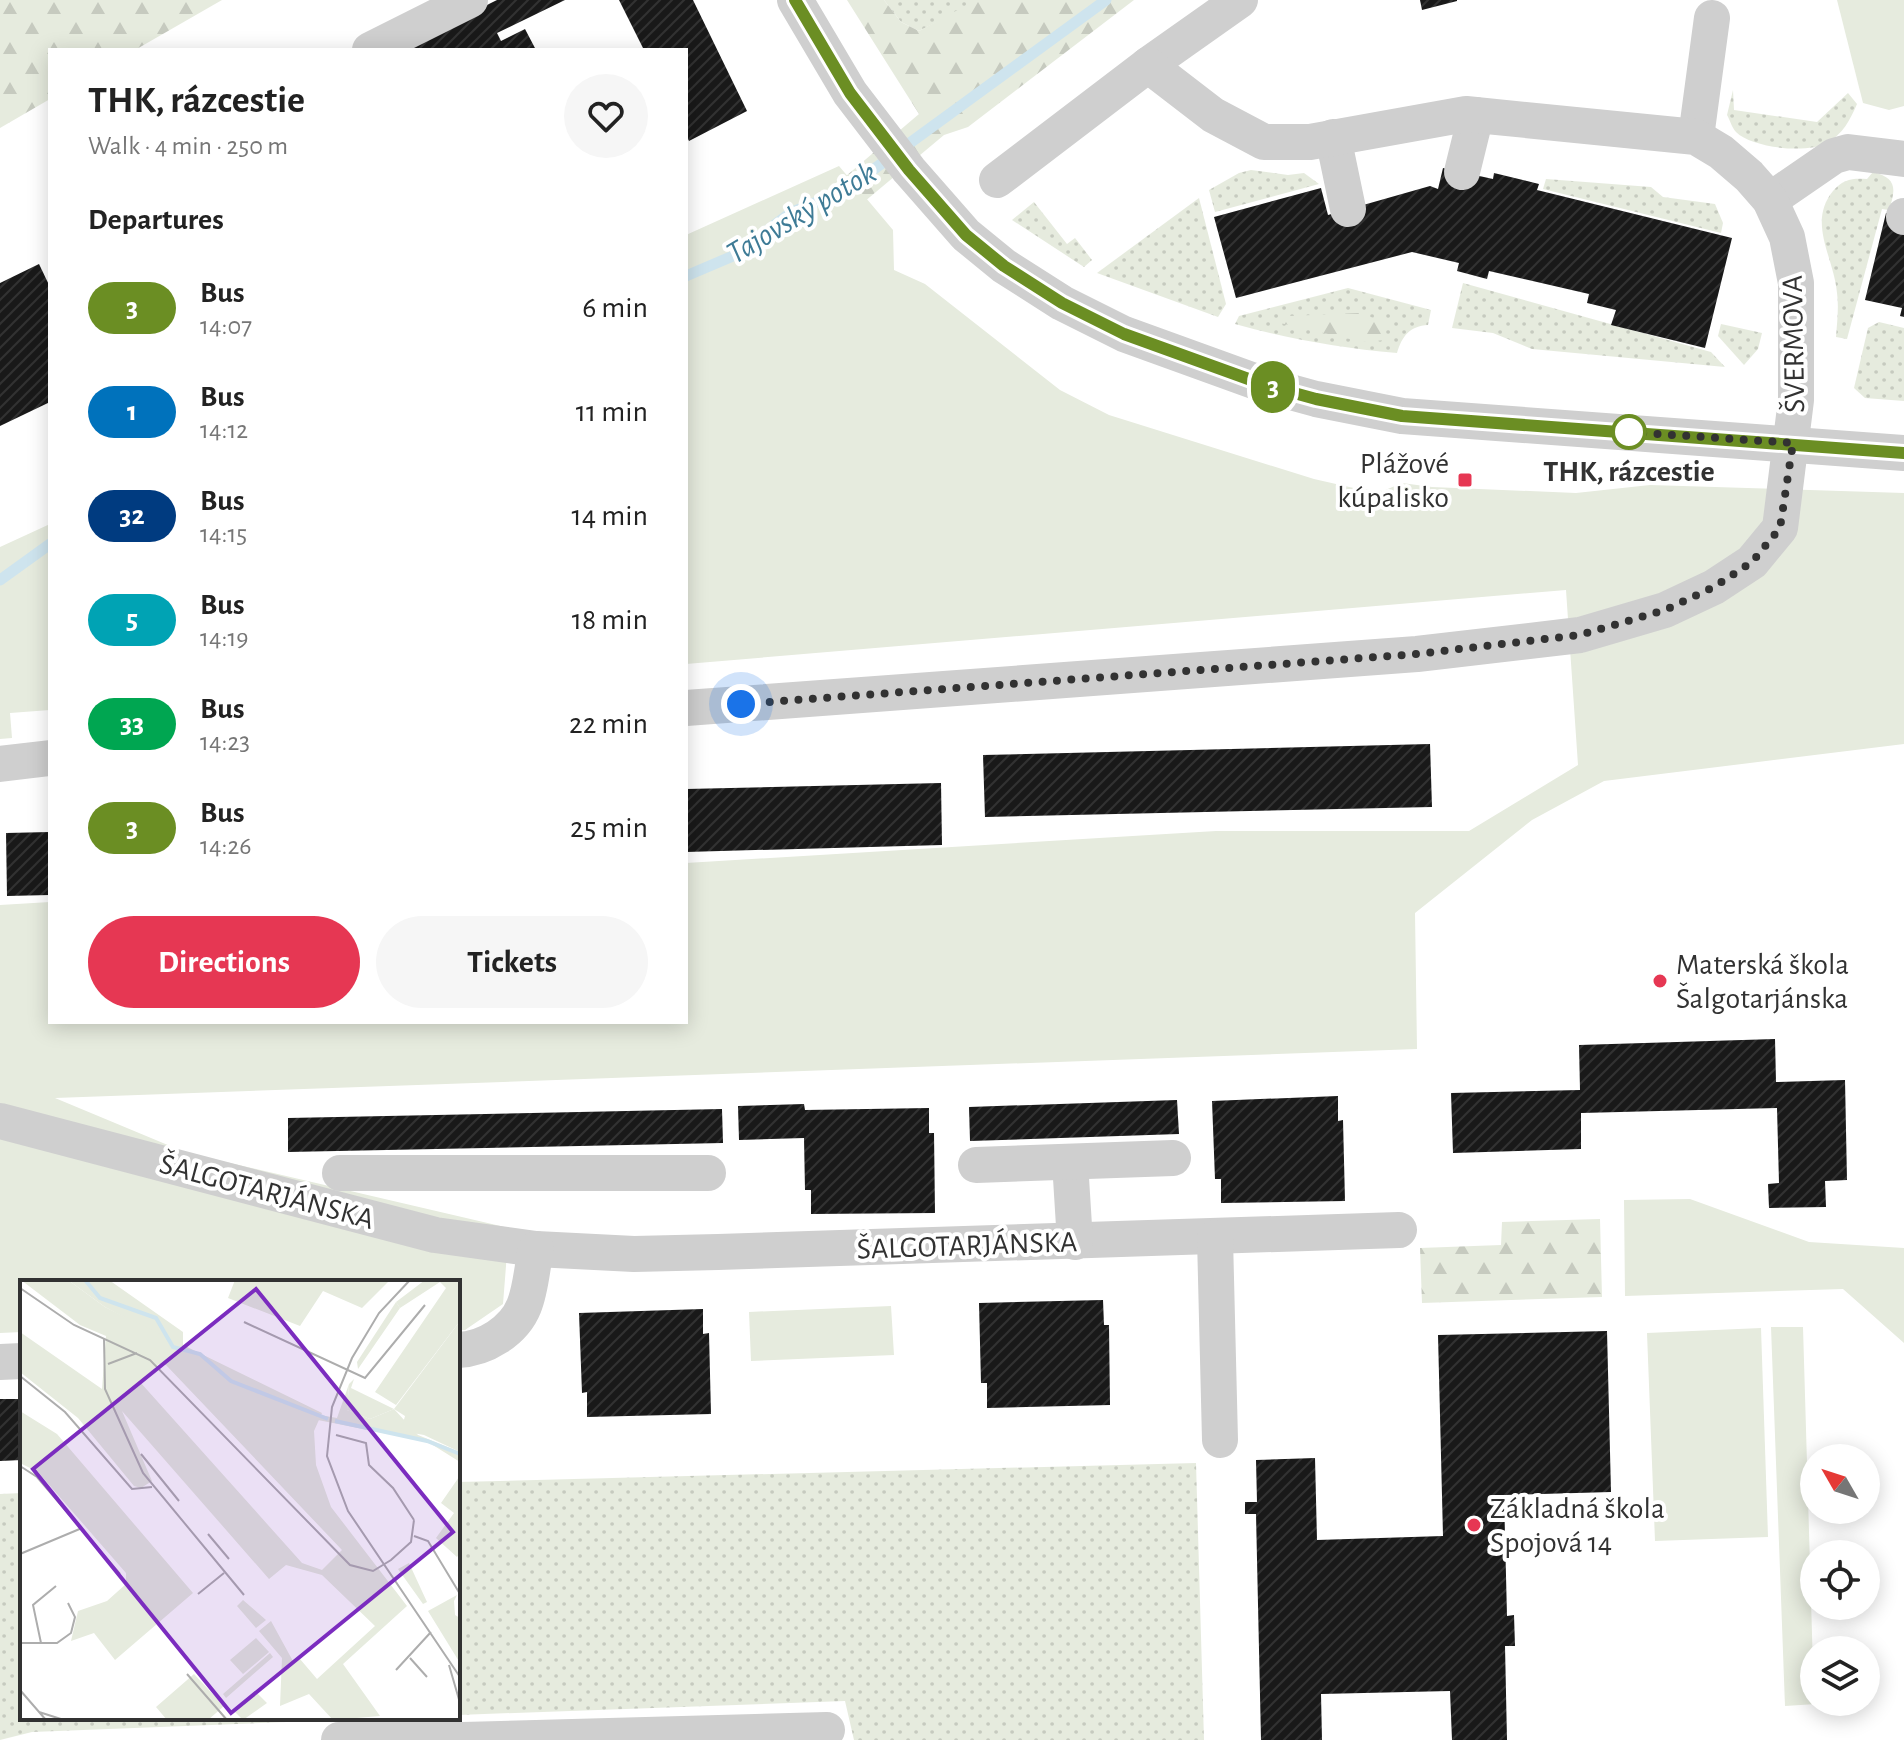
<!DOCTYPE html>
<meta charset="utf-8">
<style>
:root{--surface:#fff;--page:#f6f6f6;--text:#222;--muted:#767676;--accent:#e63753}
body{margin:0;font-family:"Alegreya Sans",sans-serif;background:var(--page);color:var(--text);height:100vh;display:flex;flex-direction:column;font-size:30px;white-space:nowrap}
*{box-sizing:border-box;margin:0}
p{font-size:26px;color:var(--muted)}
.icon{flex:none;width:44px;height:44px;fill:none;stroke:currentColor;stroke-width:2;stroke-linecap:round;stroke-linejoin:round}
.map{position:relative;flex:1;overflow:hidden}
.panel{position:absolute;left:48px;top:48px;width:640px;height:976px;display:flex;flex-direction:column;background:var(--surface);border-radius:0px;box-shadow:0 4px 20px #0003}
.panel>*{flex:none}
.badge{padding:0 16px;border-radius:26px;font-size:28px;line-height:52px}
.needle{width:52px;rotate:309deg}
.controls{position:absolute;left:1800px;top:1444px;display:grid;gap:16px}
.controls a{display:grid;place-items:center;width:80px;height:80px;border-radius:50%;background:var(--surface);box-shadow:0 4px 20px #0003;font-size:40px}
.you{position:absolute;width:40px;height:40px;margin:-20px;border:6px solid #fff;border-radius:50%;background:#1a73e8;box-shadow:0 0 0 12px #1a73e833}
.map>.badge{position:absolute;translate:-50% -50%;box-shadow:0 0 0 4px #fff}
h2{padding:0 40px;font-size:30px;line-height:72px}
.round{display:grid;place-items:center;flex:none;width:84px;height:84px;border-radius:42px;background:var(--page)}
.head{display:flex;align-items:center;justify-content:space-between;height:136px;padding:0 40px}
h1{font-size:38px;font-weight:700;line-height:60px}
.primary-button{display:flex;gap:16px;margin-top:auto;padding:16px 40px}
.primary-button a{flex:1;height:92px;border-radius:48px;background:var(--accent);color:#fff;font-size:32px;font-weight:700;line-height:92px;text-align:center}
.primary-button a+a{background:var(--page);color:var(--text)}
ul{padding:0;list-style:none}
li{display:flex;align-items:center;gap:24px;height:104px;padding:0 40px}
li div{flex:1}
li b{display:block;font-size:30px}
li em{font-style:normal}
li .badge{min-width:88px;font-weight:700;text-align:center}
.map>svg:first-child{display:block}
.grass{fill:url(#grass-dots)}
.forest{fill:url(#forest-firs)}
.park{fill:#e6ebde}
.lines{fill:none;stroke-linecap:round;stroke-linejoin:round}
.stream{stroke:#cee4ee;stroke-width:11}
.building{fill:url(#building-hatch)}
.minor{stroke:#cfcfcf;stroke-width:36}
.line-casing{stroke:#fff;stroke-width:18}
.line{stroke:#6b8e23;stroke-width:12}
.walk{stroke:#323232;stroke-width:8;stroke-dasharray:0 14.4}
.stop-dot{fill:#fff;stroke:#6b8e23;stroke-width:4}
.poi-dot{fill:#e63753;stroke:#fff;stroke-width:3}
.labels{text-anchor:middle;stroke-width:8;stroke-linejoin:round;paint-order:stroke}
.street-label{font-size:30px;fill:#323232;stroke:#fff}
.poi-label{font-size:30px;fill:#323232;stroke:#fff;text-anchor:start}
.stop-label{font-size:30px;font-weight:bold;fill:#323232;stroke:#fff}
.water-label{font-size:32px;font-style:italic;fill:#3e7b96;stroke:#fff}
.inset-river{fill:none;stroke:#cee4ee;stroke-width:4}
.inset-road{fill:none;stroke:#adadad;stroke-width:2}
.view{fill:#7b2cbf;fill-opacity:0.15;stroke:#7b2cbf;stroke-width:4}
.inset-edge{fill:none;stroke:#323232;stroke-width:4}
</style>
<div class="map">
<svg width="1904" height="1740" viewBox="0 0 1904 1740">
<defs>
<pattern id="grass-dots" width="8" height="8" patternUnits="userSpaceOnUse" patternTransform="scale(2)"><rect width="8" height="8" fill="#e6ebde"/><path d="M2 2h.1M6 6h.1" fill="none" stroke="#c6cabf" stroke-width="1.8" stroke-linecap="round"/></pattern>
<pattern id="forest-firs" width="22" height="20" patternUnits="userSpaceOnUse" patternTransform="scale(2)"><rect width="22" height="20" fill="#e6ebde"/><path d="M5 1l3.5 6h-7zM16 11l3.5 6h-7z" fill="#c6cabf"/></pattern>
<pattern id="building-hatch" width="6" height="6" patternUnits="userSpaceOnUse" patternTransform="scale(2)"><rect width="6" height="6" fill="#191919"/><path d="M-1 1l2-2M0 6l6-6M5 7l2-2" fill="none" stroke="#323232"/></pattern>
</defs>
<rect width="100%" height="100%" fill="#fff"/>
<!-- grass -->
<g class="grass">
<path d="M884,0H980L919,31L901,22Z"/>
<path d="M1733,90L1734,110L1817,122L1848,93L1857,104C1850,120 1843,134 1827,143C1807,154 1752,148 1736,132C1732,128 1730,120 1727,115Z"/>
<path d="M1251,170L1288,175L1304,173L1319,184L1215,212L1209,190L1239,173Z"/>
<path d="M1873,172C1897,178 1896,189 1889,210L1882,209L1847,339L1836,337C1837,323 1839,307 1837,293C1834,257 1807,223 1833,191C1843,179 1853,178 1867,179Z"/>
<path d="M1546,179L1651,187L1663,197L1715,204L1723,223L1721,233L1543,189Z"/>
<path d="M1199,198L1226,304L1218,317L1097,273Z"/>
<path d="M1034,202L1067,244L1075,238L1092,260L1084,267L1012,220Z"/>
<path d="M1463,283L1711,352L1725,367L1532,349L1493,333L1452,328Z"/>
<path d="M1348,288L1431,310L1428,325C1410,326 1402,336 1397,353C1341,348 1289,339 1235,324L1239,316Z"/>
<path d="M1879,322L1904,328V401L1865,398L1854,388L1868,328Z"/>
<path d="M1721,324L1762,333L1758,349L1744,365L1718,336Z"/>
<path d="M1196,1463L1204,1740H854L845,1701L458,1715V1482Z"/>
<path d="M22,1493V1718H389L32,1732L0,1740V1494Z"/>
</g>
<!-- forest -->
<g class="forest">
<path d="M0,0H222L135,50H50V99L0,128Z"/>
<path d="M847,0H884L901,22L919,31L976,0H1134L968,127L944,135L858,207L839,182L919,114Z"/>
<path d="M1359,313L1385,322L1386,340L1363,342L1280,323L1289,316Z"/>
<path d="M1600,1219L1602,1297L1422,1303L1420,1248L1501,1245L1502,1222Z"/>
</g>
<!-- park -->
<g class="park">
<path d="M1837,0H1904V106L1889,110L1863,103Z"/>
<path d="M839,166L893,230L894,270L925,284L1060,390L1109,415L1314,479L1358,489L1383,491L1402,483L1432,487L1576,493L1650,485L1904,493V744L1604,781L1532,820L1415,913L1417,1049L55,1098L187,1153L509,1228L503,1304L465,1330H458V1282H22V1332L0,1333V905L50,902V1022H686V863L1216,831H1469L1578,765L1566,590L686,664V235Z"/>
<path d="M50,524V710L10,713L12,738L0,739V547Z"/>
<path d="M1690,1199L1809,1242L1904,1248V1343L1843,1289L1625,1296L1624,1200Z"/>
<path d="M891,1306L894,1355L751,1361L749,1312Z"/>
<path d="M1803,1327L1814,1702L1816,1704L1785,1706L1771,1327Z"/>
<path d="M1761,1328L1768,1537L1655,1541L1647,1333Z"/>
</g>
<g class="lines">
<!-- stream -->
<g class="stream">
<path d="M686,276L733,256L792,212L844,191L1106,0"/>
<path d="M0,580L50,544"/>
</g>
</g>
<!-- building -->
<g class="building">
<path d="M497,0H565L497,33L501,41L525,29L536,50H406L404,46Z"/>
<path d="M619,0H693L747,111L689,141L686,135V50H644Z"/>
<path d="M1420,0H1457V1L1422,10Z"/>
<path d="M1443,168L1493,179L1494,173L1539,184L1537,190L1732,238L1705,348L1611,325L1616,310L1587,303L1589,294L1489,271L1487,279L1457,271L1459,263L1412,252L1236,298L1214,217L1321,188L1328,215L1430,186L1438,189Z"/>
<path d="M1886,213L1904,217V317L1900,316L1902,308L1865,300Z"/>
<path d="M39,264L50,287V402L0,426V283Z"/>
<path d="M1430,744L1432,807L985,817L983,755Z"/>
<path d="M941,783L942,845L686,852V789Z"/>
<path d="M50,832V895L7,896L6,833Z"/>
<path d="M1775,1039L1776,1082L1845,1080L1847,1180L1825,1181L1826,1207L1769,1208L1768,1184L1779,1183L1777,1108L1581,1113V1149L1453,1153L1451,1093L1580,1090L1579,1045Z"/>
<path d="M1338,1096V1121L1343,1120L1345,1201L1221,1203V1179H1215L1212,1101Z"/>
<path d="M1177,1100L1179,1134L970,1141L969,1107Z"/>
<path d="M804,1104L805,1110L929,1108V1133H934L935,1213L811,1214V1190H805L804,1138L739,1140L738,1106Z"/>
<path d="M722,1109L723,1143L288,1152V1118Z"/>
<path d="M1103,1300L1104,1325H1109L1110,1405L987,1408V1383H981L979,1303Z"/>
<path d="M703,1309V1334L709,1333L711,1414L587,1417V1392L582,1393L579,1313Z"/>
<path d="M1607,1331L1611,1492L1504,1495L1507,1616L1514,1615L1515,1646H1505L1507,1740H1452L1450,1691L1321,1694L1322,1740H1261L1256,1514H1245V1502H1257L1256,1460L1315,1458L1317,1540L1443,1536L1438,1335Z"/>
<path d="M0,1399H22V1460L0,1461Z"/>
</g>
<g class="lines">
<!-- minor -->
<g class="minor">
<path d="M795,0L850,93L909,170L966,235L1004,266L1062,303L1124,334L1265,385L1316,399L1402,416L1904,453"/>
<path d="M370,50L470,0"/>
<path d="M1148,65L1240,0"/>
<path d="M1333,137L1348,209"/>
<path d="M1696,137L1712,18"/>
<path d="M1462,172L1476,115"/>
<path d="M1770,200L1834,156L1848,152L1904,159"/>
<path d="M1904,217V216"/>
<path d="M686,708L1417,654L1580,635L1665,610L1714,587L1752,562L1780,528L1796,400V283L1787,237L1770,200L1749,176L1721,152L1696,137L1466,114L1310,142H1264L1213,115L1148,65L997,180"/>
<path d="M0,764L50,758"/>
<path d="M0,1121L435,1235L536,1249L634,1254L718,1252L1399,1230"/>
<path d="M1070,1162L1075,1242"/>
<path d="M976,1165L1173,1158"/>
<path d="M340,1173H708"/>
<path d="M1215,1238L1220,1440"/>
<path d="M458,1350C485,1349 514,1331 524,1306C531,1289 532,1267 536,1249"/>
<path d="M0,1362L22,1361"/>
<path d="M339,1740H463L827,1730"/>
</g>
</g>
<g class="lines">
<!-- line casing -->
<g class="line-casing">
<path id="line" d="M795,0L850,93L909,170L966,235L1004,266L1062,303L1124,334L1265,385L1316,399L1402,416L1904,453"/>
</g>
<!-- line -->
<use href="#line" class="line"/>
<!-- walk -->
<path class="walk" d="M741,704L1417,654L1580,635L1665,610L1714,587L1752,562L1780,528L1793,443L1629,432"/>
</g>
<!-- markers -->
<circle class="stop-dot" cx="1629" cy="432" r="16"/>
<g class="poi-dot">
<rect x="1457" y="472" width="16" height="16" rx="4"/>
<circle cx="1660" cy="981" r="8"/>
<circle cx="1474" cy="1525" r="8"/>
</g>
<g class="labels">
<!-- street labels -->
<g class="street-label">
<text transform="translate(1793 344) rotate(-91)" y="10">ŠVERMOVA</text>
<text transform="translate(267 1191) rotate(15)" y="10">ŠALGOTARJÁNSKA</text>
<text transform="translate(967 1245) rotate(-2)" y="10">ŠALGOTARJÁNSKA</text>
</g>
<!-- poi labels -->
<g class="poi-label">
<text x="1449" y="473" text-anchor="end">Plážové<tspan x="1449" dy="34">kúpalisko</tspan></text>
<text x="1676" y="974">Materská škola<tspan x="1676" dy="34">Šalgotarjánska</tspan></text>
<text x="1490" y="1518">Základná škola<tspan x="1490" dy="34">Spojová 14</tspan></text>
</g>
<!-- stop labels -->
<g class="stop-label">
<text x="1629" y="481">THK, rázcestie</text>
</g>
<!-- water labels -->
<g class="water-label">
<text transform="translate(801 212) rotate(-31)" y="11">Tajovský potok</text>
</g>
</g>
<!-- overview -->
<g transform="translate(20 1280)">
<rect width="440" height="440" fill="#fff"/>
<path d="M376,22L380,28L338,89L337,82ZM334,99L331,108L374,129L350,139L327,130L329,104ZM0,131L37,154L173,313L95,380L74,353L51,361L58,331L87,321L106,304V293L18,192L0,183ZM389,283L407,322L403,324L378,289ZM437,315L434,321L435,335L440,338V383L408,331ZM174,394L204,426L188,440H147L136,427Z" fill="#e6ebde"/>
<path d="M48,0H89L163,52V65L300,135L317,138L329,104L327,130L350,139L374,129L398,155L440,172V182L408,162L298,140L85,27ZM215,0H370L342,28L303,11L280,46L208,18ZM405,0H440V41L376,125L355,112L426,8L420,2L380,28L376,22ZM223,320L246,340L236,348L217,326Z" fill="#e6ebde"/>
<path d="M1,0H48L85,27L302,133L294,151L296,185L311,227L387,326L323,384L360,436L313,440L289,414L260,426L262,378L239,351L251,341L274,383L280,379L297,399L355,346L302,295L266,285L249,299L102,131L132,201L121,208L114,206L58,138L0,92V52L82,109L86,56L60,45ZM139,84L146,85L322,270L302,290L282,283L120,102ZM440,41V172L404,155L381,151L385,136L374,129ZM439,197L440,273L437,277L416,258L434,233L421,223ZM236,358L249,372L223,394L210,380ZM250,373L253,377L206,418L203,414ZM236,412L247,423L223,440L215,432Z" fill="#e6ebde" fill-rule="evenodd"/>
<path class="inset-river" d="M65,0L80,18L136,38L153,67L180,74L211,101L308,139M315,141L407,161L440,174"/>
<path class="inset-road" d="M390,0L359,33L332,78L312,127L307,176L328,231L440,397M0,8L54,45L130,80L330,285L353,291L371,280L391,262L394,240M224,42L345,98L405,25M84,58L85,109L123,193L224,315M88,84L117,73M0,96L45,132L112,209L132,207M316,155L346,163L349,185L373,208L394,240M121,174L159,221M0,186L17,197L100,294M188,254L209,279M394,256L408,261L440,314M0,274L62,248M178,314L204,293M0,363H37L51,353L55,337L48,323M21,363L13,325L36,306M390,378L407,397M429,385L440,423M376,390L411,352M167,394L207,440M0,410L26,440M19,432L44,440"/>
<path class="view" d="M236,9L433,252L211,433L13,189Z"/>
<rect width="440" height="440" class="inset-edge"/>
</g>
</svg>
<div class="controls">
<a><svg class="needle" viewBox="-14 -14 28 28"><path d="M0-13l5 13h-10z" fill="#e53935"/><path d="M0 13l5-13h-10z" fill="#767676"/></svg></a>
<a><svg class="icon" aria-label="locate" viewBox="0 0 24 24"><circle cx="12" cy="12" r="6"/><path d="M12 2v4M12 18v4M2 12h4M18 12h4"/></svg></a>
<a><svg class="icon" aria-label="layers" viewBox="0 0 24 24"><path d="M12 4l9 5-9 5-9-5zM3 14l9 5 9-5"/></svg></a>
</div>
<div class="you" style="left:741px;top:704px"></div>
<b class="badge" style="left:1273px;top:387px;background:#6b8e23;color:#fff">3</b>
<section class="panel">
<div class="head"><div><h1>THK, rázcestie</h1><p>Walk · 4 min · 250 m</p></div><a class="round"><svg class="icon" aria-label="heart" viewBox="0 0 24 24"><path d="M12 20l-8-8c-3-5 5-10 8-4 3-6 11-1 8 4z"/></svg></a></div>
<h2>Departures</h2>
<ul>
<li><span class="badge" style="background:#6b8e23;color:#fff">3</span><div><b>Bus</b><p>14:07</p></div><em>6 min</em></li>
<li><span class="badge" style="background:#0072bc;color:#fff">1</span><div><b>Bus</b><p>14:12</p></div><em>11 min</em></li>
<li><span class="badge" style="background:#003b80;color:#fff">32</span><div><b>Bus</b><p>14:15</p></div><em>14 min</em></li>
<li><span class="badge" style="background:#00a3b4;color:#fff">5</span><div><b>Bus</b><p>14:19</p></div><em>18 min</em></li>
<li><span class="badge" style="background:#00a651;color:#fff">33</span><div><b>Bus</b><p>14:23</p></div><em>22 min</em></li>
<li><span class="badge" style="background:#6b8e23;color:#fff">3</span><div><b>Bus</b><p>14:26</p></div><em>25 min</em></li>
</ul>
<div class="primary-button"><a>Directions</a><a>Tickets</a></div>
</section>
</div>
